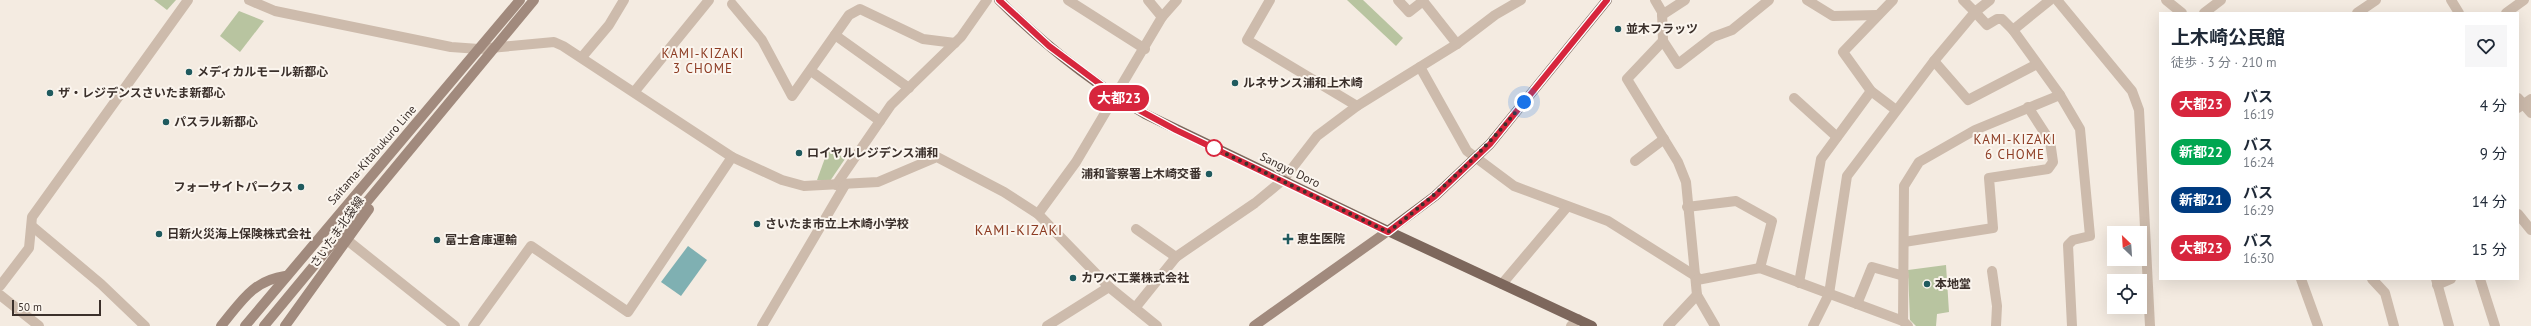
<!DOCTYPE html>
<html lang="ja">
<meta charset="utf-8">
<style>
:root{--surface:#fff;--page:#f6f6f7;--text:#1f2937;--muted:#747a83}
body{margin:0;font-family:"PT Sans","Noto Sans JP",sans-serif;background:var(--page);color:var(--text);height:100vh;display:flex;flex-direction:column;font-size:15px;white-space:nowrap}
*{box-sizing:border-box;margin:0}
p{font-size:13px;color:var(--muted)}
.icon{flex:none;width:22px;height:22px;fill:none;stroke:currentColor;stroke-width:2;stroke-linecap:round;stroke-linejoin:round}
.map{position:relative;flex:1;overflow:hidden}
.panel{position:absolute;left:2159px;top:12px;width:360px;height:268px;display:flex;flex-direction:column;background:var(--surface);border-radius:0px;box-shadow:0 4px 16px #0002}
.panel>*{flex:none}
.badge{padding:0 8px;border-radius:13px;font-size:14px;line-height:26px}
.needle{width:26px;rotate:335deg}
.fabs{position:absolute;left:2107px;top:226px;display:grid;gap:8px}
.fabs a{display:grid;place-items:center;width:40px;height:40px;border-radius:0px;background:var(--surface);box-shadow:0 4px 16px #0002;font-size:20px}
.scale{position:absolute;left:12px;bottom:10px;width:89px;box-sizing:border-box;padding-left:4px;border:2px solid #3b302b;border-top:0;font-size:11px;line-height:14px;white-space:nowrap;color:#3b302b;-webkit-text-stroke:3px #fbf5ee;paint-order:stroke}
.you{position:absolute;width:20px;height:20px;margin:-10px;border:3px solid #fff;border-radius:50%;background:#1a73e8;box-shadow:0 0 0 6px #1a73e833}
.map>.badge{position:absolute;translate:-50% -50%;box-shadow:0 0 0 2px #fff}
.round{display:grid;place-items:center;flex:none;width:42px;height:42px;border-radius:0px;background:var(--page)}
.head{display:flex;align-items:center;justify-content:space-between;height:68px;padding:0 12px}
h1{font-size:19px;font-weight:700;line-height:30px}
ul{padding:0;list-style:none}
li{display:flex;align-items:center;gap:12px;height:48px;padding:0 12px}
li div{flex:1}
li b{display:block;font-size:15px}
li em{font-style:normal}
li .badge{min-width:44px;font-weight:700;text-align:center}
.map>svg:first-child{display:block}
.green{fill:#b8c4a0}
.water{fill:#7fb0b2}
.lines{fill:none;stroke-linecap:round;stroke-linejoin:round}
.street{stroke:#cdbbac;stroke-width:10}
.secondary{stroke:#a18a7d;stroke-width:10}
.primary{stroke:#7d675c;stroke-width:10}
.line-casing{stroke:#fff;stroke-width:9}
.line{stroke:#d7263d;stroke-width:6}
.walk{stroke:#3b302b;stroke-width:4;stroke-dasharray:0 7.2}
.poi-dot{fill:#1f5a5e;stroke:#fbf5ee;stroke-width:1.5}
.stop-dot{fill:#fff;stroke:#d7263d;stroke-width:2}
.labels{text-anchor:middle;stroke-width:4;stroke-linejoin:round;paint-order:stroke}
.poi-label{font-size:12px;font-weight:bold;fill:#3b302b;stroke:#fbf5ee;text-anchor:start}
.street-label{font-size:12px;fill:#3b302b;stroke:#fbf5ee}
.neighbourhood-label{font-size:13px;letter-spacing:1px;fill:#8c3b22;stroke:#fbf5ee}
.quarter-label{font-size:14px;letter-spacing:1px;fill:#8c3b22;stroke:#fbf5ee}
</style>
<div class="map">
<svg width="2531" height="326" viewBox="0 0 2531 326">
<rect width="100%" height="100%" fill="#f4ebe1"/>
<!-- green -->
<g class="green">
<path d="M154,0H176L167,10Z"/>
<path d="M1347,0H1363L1403,38L1396,46Z"/>
<path d="M239,11L264,21L240,52L220,36Z"/>
<path d="M829,147L845,159L830,181L817,180Z"/>
<path d="M1946,265L1949,312L1937,314L1936,326H1916L1910,320L1908,270Z"/>
</g>
<!-- water -->
<path class="water" d="M688,246L707,260L681,296L661,282Z"/>
<g class="lines">
<!-- street -->
<g class="street">
<path d="M249,0L275,11L451,47L479,49L554,42L563,46L732,157L782,180L804,186L878,182L937,157L1004,192L1038,214L1109,287L1157,326"/>
<path d="M1068,0L1145,49"/>
<path d="M1148,0L1162,17"/>
<path d="M1270,0L1247,40L1357,106"/>
<path d="M1398,0L1409,12L1423,1L1457,44"/>
<path d="M1655,0L1662,12L1663,41L1627,79L1678,162L1686,182L1697,295L1715,326"/>
<path d="M1807,0L1833,16L1878,15"/>
<path d="M1893,0L1843,52L1871,91L1896,110"/>
<path d="M1963,0L1975,12L1990,0"/>
<path d="M2057,0L2132,91L2139,110L2150,326"/>
<path d="M2166,0L2182,13"/>
<path d="M2451,0L2459,13"/>
<path d="M732,4L762,40L792,96L849,15L860,9L923,39L955,43"/>
<path d="M2204,13L2221,0"/>
<path d="M2357,13L2376,0"/>
<path d="M2506,13L2524,0"/>
<path d="M1662,15L1685,0"/>
<path d="M2013,30L2050,0"/>
<path d="M835,35L909,88"/>
<path d="M1663,41L1678,64L1713,37L1732,30L1769,0"/>
<path d="M582,57L609,25L624,0"/>
<path d="M1934,61L1968,100L2037,64"/>
<path d="M1420,67L1467,151L1514,186L1608,221L1697,277"/>
<path d="M811,71L880,121"/>
<path d="M635,91L709,0"/>
<path d="M1794,98L1837,137"/>
<path d="M2518,98L2531,113"/>
<path d="M2518,108L2531,99"/>
<path d="M1635,161L1664,139"/>
<path d="M836,185L891,105L961,37L987,0"/>
<path d="M1687,207L1736,201L1772,221L1760,268"/>
<path d="M1038,214L1076,162L1162,17L1177,0"/>
<path d="M2518,214L2531,230"/>
<path d="M33,227L101,284L145,326"/>
<path d="M1136,229L1176,257L1255,203L1283,180L1317,136L1357,106L1457,44L1495,15L1521,0"/>
<path d="M347,240L455,326"/>
<path d="M1904,242L1993,228L1989,178L2048,169L2053,162L2050,141L2028,107"/>
<path d="M1992,271L1997,306L1996,326"/>
<path d="M2301,279L2318,326"/>
<path d="M2372,279L2385,293L2394,326"/>
<path d="M2436,279L2449,326"/>
<path d="M2480,279L2495,326"/>
<path d="M1697,280L1760,268L1903,321L1908,326"/>
<path d="M1799,283L1821,159L1871,91"/>
<path d="M1502,284L1567,207"/>
<path d="M2437,285L2451,279"/>
<path d="M0,286L29,248L32,217L188,0"/>
<path d="M0,295L39,326"/>
<path d="M1857,304L1872,267L1904,276"/>
<path d="M1135,308L1176,257"/>
<path d="M1903,321L1904,186L1919,162L1975,130L2060,95"/>
<path d="M473,326L531,246L628,312L732,157"/>
<path d="M762,326L845,185"/>
<path d="M1047,326L1109,287"/>
<path d="M1571,326L1578,319"/>
<path d="M1668,326L1697,295"/>
<path d="M1813,326L1829,294L1847,176L1934,61L1975,12L1987,25L1997,19H2002L2013,30L2060,95L2080,129L2090,236L2073,240L2068,245L2072,326"/>
</g>
<!-- secondary -->
<g class="secondary">
<path d="M221,326C241,302 252,281 285,276"/>
<path d="M245,326L520,0"/>
<path d="M264,326L534,0"/>
<path d="M285,326L369,209"/>
<path d="M1254,326L1388,231"/>
</g>
<!-- primary -->
<g class="primary">
<path d="M999,0C1043,44 1091,82 1145,114L1388,231L1592,326"/>
<path d="M1388,231L1435,196L1490,144L1607,0"/>
</g>
</g>
<g class="lines">
<!-- line casing -->
<g class="line-casing">
<path id="line" d="M999,0L1049,46L1124,102L1176,130L1388,232L1435,196L1490,144L1607,0"/>
</g>
<!-- line -->
<use href="#line" class="line"/>
<!-- walk -->
<path class="walk" d="M1214,148L1388,232C1439,193 1484,152 1524,102"/>
</g>
<!-- markers -->
<g class="poi-dot">
<circle cx="1618" cy="29" r="4"/>
<circle cx="189" cy="72" r="4"/>
<circle cx="1235" cy="83" r="4"/>
<circle cx="50" cy="93" r="4"/>
<circle cx="166" cy="122" r="4"/>
<circle cx="799" cy="153" r="4"/>
<circle cx="1209" cy="174" r="4"/>
<circle cx="301" cy="187" r="4"/>
<circle cx="757" cy="224" r="4"/>
<circle cx="159" cy="234" r="4"/>
<path d="M1286 233h4v4h4v4h-4v4h-4v-4h-4v-4h4z"/>
<circle cx="437" cy="240" r="4"/>
<circle cx="1073" cy="278" r="4"/>
<circle cx="1927" cy="284" r="4"/>
</g>
<circle class="stop-dot" cx="1214" cy="148" r="8"/>
<g class="labels">
<!-- poi labels -->
<g class="poi-label">
<text x="1626" y="33">並木フラッツ</text>
<text x="197" y="76">メディカルモール新都心</text>
<text x="1243" y="87">ルネサンス浦和上木崎</text>
<text x="58" y="97">ザ・レジデンスさいたま新都心</text>
<text x="174" y="126">パスラル新都心</text>
<text x="807" y="157">ロイヤルレジデンス浦和</text>
<text x="1201" y="178" text-anchor="end">浦和警察署上木崎交番</text>
<text x="293" y="191" text-anchor="end">フォーサイトパークス</text>
<text x="765" y="228">さいたま市立上木崎小学校</text>
<text x="167" y="238">日新火災海上保険株式会社</text>
<text x="1297" y="243">恵生医院</text>
<text x="445" y="244">富士倉庫運輸</text>
<text x="1081" y="282">カワベ工業株式会社</text>
<text x="1935" y="288">本地堂</text>
</g>
<!-- street labels -->
<g class="street-label">
<text transform="translate(372 155) rotate(-49)" y="4">Saitama-Kitabukuro Line</text>
<text transform="translate(1290 170) rotate(26)" y="4">Sangyo Doro</text>
<text transform="translate(337 232) rotate(-55)" y="4">さいたま北袋線</text>
</g>
<!-- neighbourhood labels -->
<g class="neighbourhood-label">
<text x="703" y="58">KAMI-KIZAKI<tspan x="703" dy="15">3 CHOME</tspan></text>
<text x="2015" y="144">KAMI-KIZAKI<tspan x="2015" dy="15">6 CHOME</tspan></text>
</g>
<!-- quarter labels -->
<g class="quarter-label">
<text x="1019" y="235">KAMI-KIZAKI</text>
</g>
</g>
</svg>
<div class="fabs">
<a><svg class="needle" viewBox="-14 -14 28 28"><path d="M0-13l5 13h-10z" fill="#e53935"/><path d="M0 13l5-13h-10z" fill="#747a83"/></svg></a>
<a><svg class="icon" aria-label="locate" viewBox="0 0 24 24"><circle cx="12" cy="12" r="6"/><path d="M12 2v4M12 18v4M2 12h4M18 12h4"/></svg></a>
</div>
<div class="scale">50 m</div>
<div class="you" style="left:1524px;top:102px"></div>
<b class="badge" style="left:1119px;top:98px;background:#d7263d;color:#fff">大都23</b>
<section class="panel">
<div class="head"><div><h1>上木崎公民館</h1><p>徒歩 · 3 分 · 210 m</p></div><a class="round"><svg class="icon" aria-label="heart" viewBox="0 0 24 24"><path d="M12 20l-8-8c-3-5 5-10 8-4 3-6 11-1 8 4z"/></svg></a></div>
<ul>
<li><span class="badge" style="background:#d7263d;color:#fff">大都23</span><div><b>バス</b><p>16:19</p></div><em>4 分</em></li>
<li><span class="badge" style="background:#00a651;color:#fff">新都22</span><div><b>バス</b><p>16:24</p></div><em>9 分</em></li>
<li><span class="badge" style="background:#003b80;color:#fff">新都21</span><div><b>バス</b><p>16:29</p></div><em>14 分</em></li>
<li><span class="badge" style="background:#d7263d;color:#fff">大都23</span><div><b>バス</b><p>16:30</p></div><em>15 分</em></li>
</ul>
</section>
</div>
